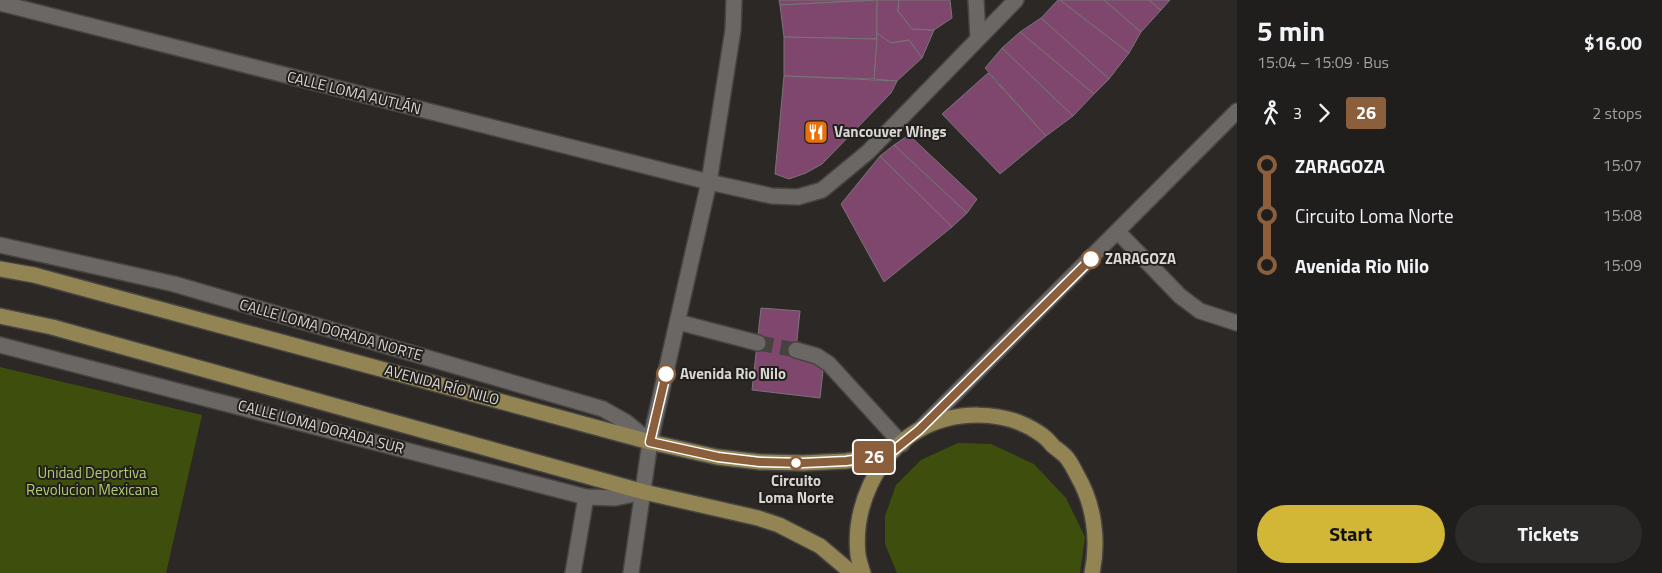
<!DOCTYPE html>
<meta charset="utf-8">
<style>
:root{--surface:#201e1c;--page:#2d2b29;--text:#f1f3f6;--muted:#a2a2a3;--accent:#d2b635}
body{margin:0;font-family:"Titillium Web",sans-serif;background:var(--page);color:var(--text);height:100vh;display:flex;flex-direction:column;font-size:19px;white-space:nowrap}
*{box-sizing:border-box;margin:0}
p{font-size:16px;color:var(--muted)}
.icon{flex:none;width:28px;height:28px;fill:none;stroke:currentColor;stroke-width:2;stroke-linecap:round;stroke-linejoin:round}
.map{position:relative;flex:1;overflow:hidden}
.drawer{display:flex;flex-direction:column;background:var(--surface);width:425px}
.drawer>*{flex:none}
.badge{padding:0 10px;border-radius:4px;font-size:18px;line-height:32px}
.map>.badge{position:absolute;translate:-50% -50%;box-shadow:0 0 0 2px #fff}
.legs{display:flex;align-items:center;gap:8px;height:55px;padding:0 20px;font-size:16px}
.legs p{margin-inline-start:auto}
.summary{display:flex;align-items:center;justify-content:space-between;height:85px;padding:0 20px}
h1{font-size:28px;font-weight:700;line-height:38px}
.primary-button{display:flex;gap:10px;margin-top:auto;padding:10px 20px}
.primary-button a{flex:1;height:58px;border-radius:30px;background:var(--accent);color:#111;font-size:20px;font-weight:700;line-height:58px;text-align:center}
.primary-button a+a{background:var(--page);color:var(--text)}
ul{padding:0 20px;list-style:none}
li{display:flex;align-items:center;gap:18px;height:50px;font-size:19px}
li i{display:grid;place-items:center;width:8px;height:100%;margin:0 6px;background:currentColor}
li i::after{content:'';width:12px;height:12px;margin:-6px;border:4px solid;border-radius:50%;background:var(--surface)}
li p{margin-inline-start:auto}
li:first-child i{background:linear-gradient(#0000 50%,currentColor 0)}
li:last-child i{background:linear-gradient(currentColor 50%,#0000 0)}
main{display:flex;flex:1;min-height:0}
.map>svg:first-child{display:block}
.green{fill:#3e4f0d}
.building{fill:#7f476d;stroke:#797477}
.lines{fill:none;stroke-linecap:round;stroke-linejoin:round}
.minor-tunnel{stroke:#454240;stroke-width:15;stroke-dasharray:15 8;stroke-linecap:butt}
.minor-casing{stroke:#474442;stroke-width:18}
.major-casing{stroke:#474442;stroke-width:18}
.minor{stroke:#6b6764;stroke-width:15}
.major{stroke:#938553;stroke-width:15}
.line-1-casing{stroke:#fff;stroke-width:11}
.line-1{stroke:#8b5e3c;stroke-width:8}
.stop-1-dot{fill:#fff;stroke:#8b5e3c;stroke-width:2.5}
.labels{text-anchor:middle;stroke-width:4;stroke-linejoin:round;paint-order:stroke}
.street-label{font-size:15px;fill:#d9d7d5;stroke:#221f1c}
.poi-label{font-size:15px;font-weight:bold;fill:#d9d7d5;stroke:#221f1c;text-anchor:start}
.stop-label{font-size:15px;font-weight:bold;fill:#d9d7d5;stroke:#221f1c;text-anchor:start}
.park-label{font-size:15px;fill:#afcc71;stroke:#221f1c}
</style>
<main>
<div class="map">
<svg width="1237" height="573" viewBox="0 0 1237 573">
<rect width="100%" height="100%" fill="#2b2826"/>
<!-- green -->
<g class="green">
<path d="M0,367L202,415L166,573H0Z"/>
<path d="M958,443L991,444L1034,464L1066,498L1085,537L1080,573H897L885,544V516L896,485L921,460Z"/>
</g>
<!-- building -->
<g class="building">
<path d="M779,0H877L780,5Z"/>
<path d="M877,0V39L784,37L780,5Z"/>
<path d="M877,0H899L898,11L912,29L934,30L922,58L909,40L891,43L877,39Z"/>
<path d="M899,0H950L952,18L934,30L912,29L898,11Z"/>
<path d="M1058,0H1060L1129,53L1109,79L1041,18Z"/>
<path d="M1060,0H1104L1141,32L1129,53Z"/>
<path d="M1104,0H1149L1161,10L1141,32Z"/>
<path d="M1149,0H1170L1161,10Z"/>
<path d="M1041,18L1109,79L1094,94L1020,32Z"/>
<path d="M1020,32L1094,94L1073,116L1002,48Z"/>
<path d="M877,33L891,43L909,40L922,58L897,81L874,79Z"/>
<path d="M784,37L877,39L874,79L784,76Z"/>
<path d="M1002,48L1073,116L1046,136L985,68Z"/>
<path d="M988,73L1046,136L1000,174L942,114Z"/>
<path d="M784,76L897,81L891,93L822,164L806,173L789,179L775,174Z"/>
<path d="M909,135L977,199L967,213L894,145Z"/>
<path d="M894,145L967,213L952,227L880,156Z"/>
<path d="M880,156L952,227L884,282L841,204Z"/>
<path d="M761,308L800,311L795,359L824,362L820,398L752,390Z"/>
</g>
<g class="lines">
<!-- minor-tunnel -->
<path class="minor-tunnel" d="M758,343L796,350"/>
<!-- minor casing -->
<g class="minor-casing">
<g id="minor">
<path d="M976,0L978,38"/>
<path d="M0,3L709,182L772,196L798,197L822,190L868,152L1016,0"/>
<path d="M1118,232L1180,296L1200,311L1237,323"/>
<path d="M0,245L174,284L603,409L626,422L650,442"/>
<path d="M678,322L758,343"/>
<path d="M0,345L586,497L615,498L644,492"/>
<path d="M796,350L817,356L829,364L902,444"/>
<path d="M920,429L1237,111"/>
<path d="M573,573L586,497"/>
<path d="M631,573L650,442L709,182L733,30L734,0"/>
</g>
</g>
<!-- major casing -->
<g class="major-casing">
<g id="major">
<path d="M0,269L34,275L650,442L717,457L760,462L803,463L846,461L889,455"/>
<path d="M0,316L52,327L644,492L758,518L779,525L820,546L852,573"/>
<path d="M863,573C861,567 859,561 858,555C853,508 876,456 917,431C953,410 1004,409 1039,433C1044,436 1049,441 1053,446C1058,450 1064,454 1067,458C1071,463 1074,469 1077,475C1094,504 1099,540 1092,573"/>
</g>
</g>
<!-- minor -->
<use href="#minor" class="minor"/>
<!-- major -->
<use href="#major" class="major"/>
</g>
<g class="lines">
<!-- line-1 casing -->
<g class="line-1-casing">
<path id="line-1" d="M666,374L650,442L718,457L760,462L803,463L846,461L888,455L919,430L1091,259"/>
</g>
<!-- line-1 -->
<use href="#line-1" class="line-1"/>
</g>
<!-- icons -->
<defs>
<g id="restaurant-square" transform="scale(1.25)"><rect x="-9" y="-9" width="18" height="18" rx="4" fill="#e8710a" stroke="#221f1c"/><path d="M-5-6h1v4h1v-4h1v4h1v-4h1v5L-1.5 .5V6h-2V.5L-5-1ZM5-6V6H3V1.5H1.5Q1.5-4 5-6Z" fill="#fff"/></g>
</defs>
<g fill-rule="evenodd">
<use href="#restaurant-square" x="816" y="132"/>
</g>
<!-- markers -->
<g class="stop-1-dot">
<circle cx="1091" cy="259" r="9"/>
<circle cx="666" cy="374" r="9"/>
<circle cx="796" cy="463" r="6"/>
</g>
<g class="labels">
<!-- street labels -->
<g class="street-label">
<text transform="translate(354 93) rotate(14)" y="5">CALLE LOMA AUTLÁN</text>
<text transform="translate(331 330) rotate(16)" y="5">CALLE LOMA DORADA NORTE</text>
<text transform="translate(442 385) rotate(15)" y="5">AVENIDA RÍO NILO</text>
<text transform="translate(321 427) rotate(15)" y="5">CALLE LOMA DORADA SUR</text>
</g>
<!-- poi labels -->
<g class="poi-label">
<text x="834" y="137">Vancouver Wings</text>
</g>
<!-- stop labels -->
<g class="stop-label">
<text x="1105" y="264">ZARAGOZA</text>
<text x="680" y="379">Avenida Rio Nilo</text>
<text x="796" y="486" text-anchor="middle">Circuito<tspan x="796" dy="17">Loma Norte</tspan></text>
</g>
<!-- park labels -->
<g class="park-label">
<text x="92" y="478">Unidad Deportiva<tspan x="92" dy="17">Revolucion Mexicana</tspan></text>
</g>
</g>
</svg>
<b class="badge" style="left:874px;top:457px;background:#8b5e3c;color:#fff">26</b>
</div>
<section class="drawer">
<div class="summary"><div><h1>5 min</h1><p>15:04 – 15:09 · Bus</p></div><b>$16.00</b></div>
<div class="legs"><svg class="icon" aria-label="walk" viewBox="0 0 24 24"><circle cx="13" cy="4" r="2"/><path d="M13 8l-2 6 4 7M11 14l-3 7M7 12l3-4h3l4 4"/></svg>3<svg class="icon" aria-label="forward" viewBox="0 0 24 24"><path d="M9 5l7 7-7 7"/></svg><b class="badge" style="background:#8b5e3c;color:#fff">26</b><p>2 stops</p></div>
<ul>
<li><i style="color:#8b5e3c"></i><b>ZARAGOZA</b><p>15:07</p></li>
<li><i style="color:#8b5e3c"></i><span>Circuito Loma Norte</span><p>15:08</p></li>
<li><i style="color:#8b5e3c"></i><b>Avenida Rio Nilo</b><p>15:09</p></li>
</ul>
<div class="primary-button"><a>Start</a><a>Tickets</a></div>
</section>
</main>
